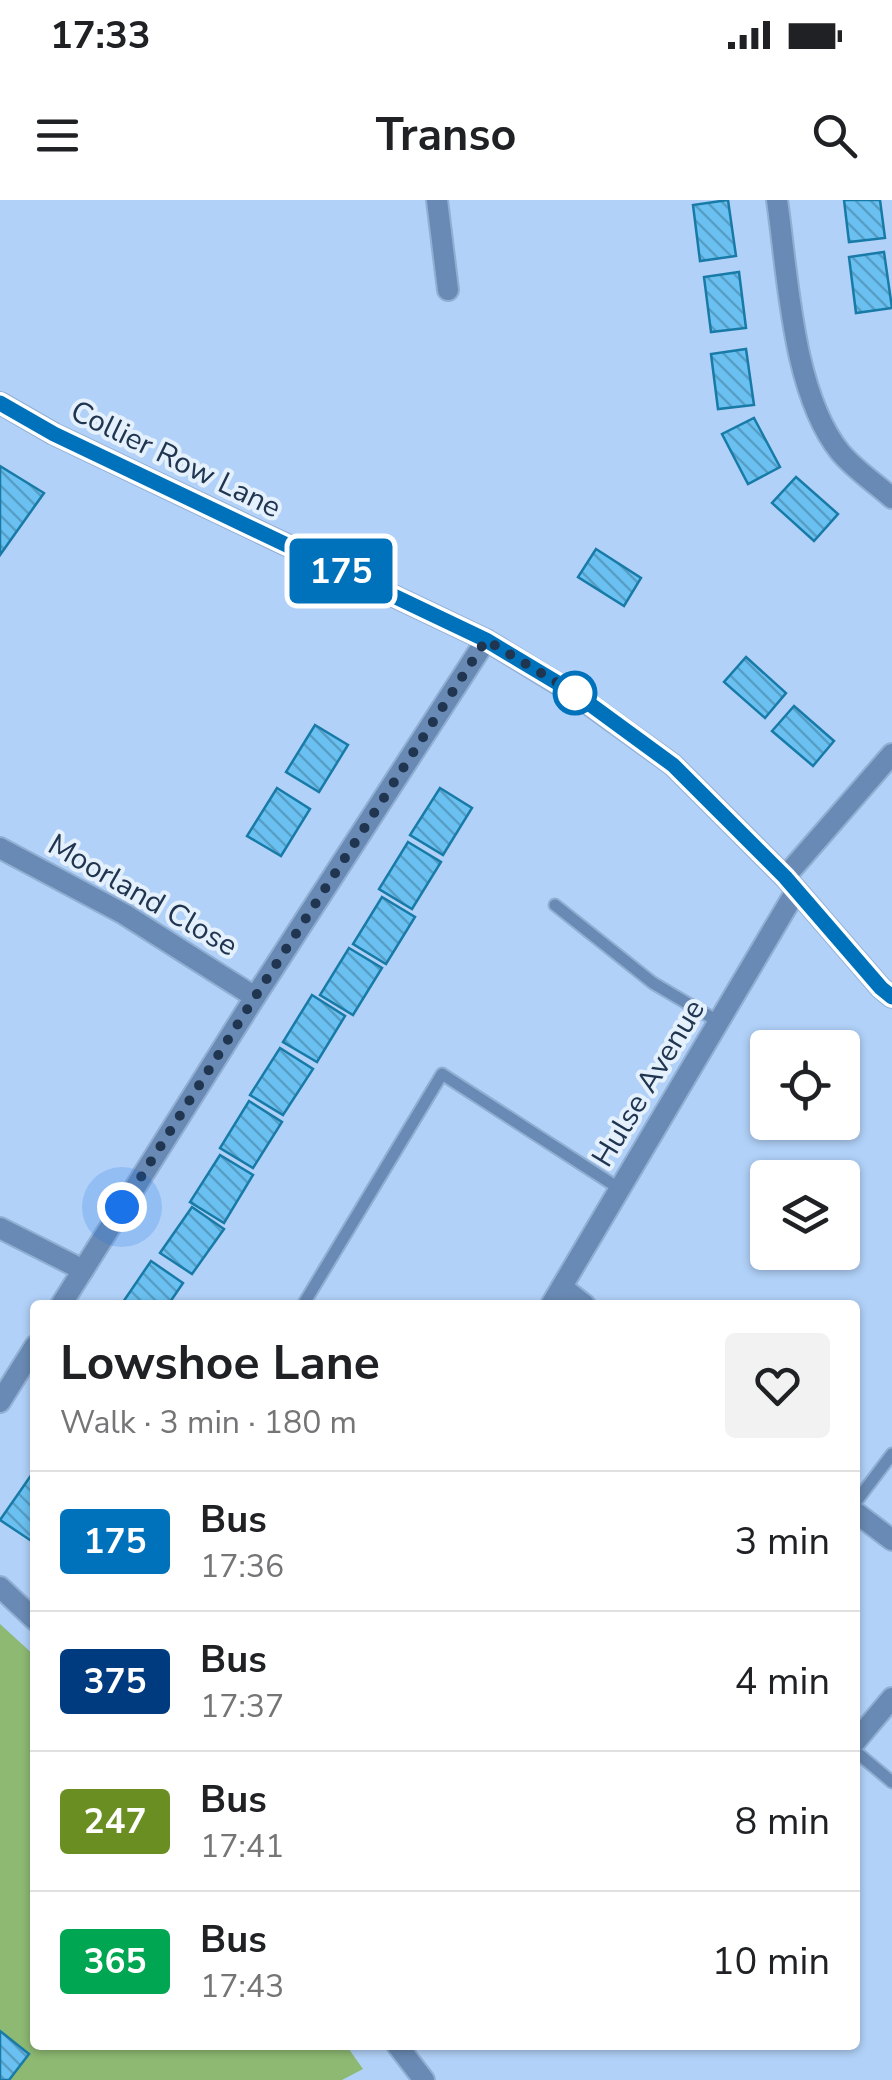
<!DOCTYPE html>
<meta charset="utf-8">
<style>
:root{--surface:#fff;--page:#f2f2f2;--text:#202124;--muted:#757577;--line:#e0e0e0}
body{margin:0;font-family:"Nunito Sans",sans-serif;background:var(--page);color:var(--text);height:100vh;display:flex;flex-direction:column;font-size:38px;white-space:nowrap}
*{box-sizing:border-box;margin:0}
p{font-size:32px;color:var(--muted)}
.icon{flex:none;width:55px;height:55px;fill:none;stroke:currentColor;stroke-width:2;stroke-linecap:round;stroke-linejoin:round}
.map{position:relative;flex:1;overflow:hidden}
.drawer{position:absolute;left:30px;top:1100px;width:830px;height:750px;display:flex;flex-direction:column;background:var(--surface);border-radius:10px;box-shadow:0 2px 8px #0004}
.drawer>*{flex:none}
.badge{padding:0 20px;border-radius:8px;font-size:35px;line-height:65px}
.tools{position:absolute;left:750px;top:830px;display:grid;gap:20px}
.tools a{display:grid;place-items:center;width:110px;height:110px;border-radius:10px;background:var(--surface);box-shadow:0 2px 8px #0004;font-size:50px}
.you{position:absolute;width:50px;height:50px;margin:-25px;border:8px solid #fff;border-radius:50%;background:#1a73e8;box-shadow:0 0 0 15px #1a73e833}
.map>.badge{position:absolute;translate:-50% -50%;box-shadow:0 0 0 5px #fff}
.round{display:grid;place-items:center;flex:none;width:105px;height:105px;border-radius:10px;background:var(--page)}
.summary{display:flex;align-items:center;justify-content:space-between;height:170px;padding:0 30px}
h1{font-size:48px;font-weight:700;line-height:75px}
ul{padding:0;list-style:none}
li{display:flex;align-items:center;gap:30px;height:140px;padding:0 30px;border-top:2px solid var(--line)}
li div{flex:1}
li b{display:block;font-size:38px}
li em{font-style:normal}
li .badge{min-width:110px;font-weight:700;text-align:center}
.status{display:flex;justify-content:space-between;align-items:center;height:70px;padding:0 50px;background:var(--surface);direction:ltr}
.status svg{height:28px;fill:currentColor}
header{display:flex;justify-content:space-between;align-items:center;height:130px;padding:0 30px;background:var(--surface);font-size:45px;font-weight:700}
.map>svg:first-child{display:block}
.green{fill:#8db972}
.building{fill:url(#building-back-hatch);stroke:#187ba7;stroke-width:2.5}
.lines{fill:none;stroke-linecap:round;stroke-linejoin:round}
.lane-casing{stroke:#91afd3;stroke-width:15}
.street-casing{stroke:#91afd3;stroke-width:24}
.secondary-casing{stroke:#91afd3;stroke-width:24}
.lane{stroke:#698ab4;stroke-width:11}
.street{stroke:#698ab4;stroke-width:20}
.secondary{stroke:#3567a4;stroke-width:20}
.line-casing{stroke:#fff;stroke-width:22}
.line{stroke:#0072bc;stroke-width:15}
.walk{stroke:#20354f;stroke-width:10;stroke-dasharray:0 18}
.stop-dot{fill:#fff;stroke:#0072bc;stroke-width:5}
.labels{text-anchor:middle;stroke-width:8;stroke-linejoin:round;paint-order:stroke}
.street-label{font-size:30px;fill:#20354f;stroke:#e5f0fd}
</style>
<div class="status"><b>17:33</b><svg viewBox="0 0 49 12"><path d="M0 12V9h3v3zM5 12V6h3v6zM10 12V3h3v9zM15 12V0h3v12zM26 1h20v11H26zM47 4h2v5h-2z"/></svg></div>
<header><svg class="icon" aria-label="menu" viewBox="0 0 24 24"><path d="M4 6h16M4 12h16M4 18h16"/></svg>Transo<svg class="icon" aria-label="search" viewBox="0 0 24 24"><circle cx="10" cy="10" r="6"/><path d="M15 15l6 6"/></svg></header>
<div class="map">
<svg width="892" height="1880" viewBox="0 0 892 1880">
<defs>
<pattern id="building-back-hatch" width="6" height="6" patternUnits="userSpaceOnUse" patternTransform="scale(2.5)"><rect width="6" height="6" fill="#6ac1f1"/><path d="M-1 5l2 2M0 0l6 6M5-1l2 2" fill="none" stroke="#579ec6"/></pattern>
</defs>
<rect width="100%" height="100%" fill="#b1d1f8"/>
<!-- green -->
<path class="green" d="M0,1424L35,1456V1845H346L363,1869L342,1880H9L0,1831Z"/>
<!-- building -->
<g class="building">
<path d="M728,0L736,56L700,61L693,5Z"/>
<path d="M844,0H880L885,38L849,42Z"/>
<path d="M884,52L892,108L856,113L849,57Z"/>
<path d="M739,72L746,128L711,132L704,77Z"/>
<path d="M746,149L754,205L718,209L711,154Z"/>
<path d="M754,218L780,267L748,284L722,234Z"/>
<path d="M0,266L44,293L0,355Z"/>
<path d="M796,277L838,314L814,341L772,303Z"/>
<path d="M596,349L641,378L624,406L578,377Z"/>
<path d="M746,457L786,493L765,518L724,482Z"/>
<path d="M794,506L834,541L813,566L772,531Z"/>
<path d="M315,525L348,545L319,592L286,572Z"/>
<path d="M277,588L310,609L281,656L247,636Z"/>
<path d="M440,588L472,608L443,655L410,635Z"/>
<path d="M408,642L441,662L412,709L379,689Z"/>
<path d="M382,697L415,717L386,764L353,744Z"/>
<path d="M349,748L382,768L353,815L320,795Z"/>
<path d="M312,795L345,816L317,862L283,842Z"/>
<path d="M280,848L313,869L283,915L250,895Z"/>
<path d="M249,901L282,922L253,968L220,948Z"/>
<path d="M220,955L253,975L224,1023L190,1002Z"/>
<path d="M192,1007L224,1029L192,1074L160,1053Z"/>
<path d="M151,1061L183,1083L168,1105H121Z"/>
<path d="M32,1274L35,1276V1338L33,1342L0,1320Z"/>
<path d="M0,1831L29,1854L9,1880H0Z"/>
</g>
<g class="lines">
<!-- lane casing -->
<g class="lane-casing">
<g id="lane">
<path d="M555,705L653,783L719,822"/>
<path d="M303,1105L442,874L620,989"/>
<path d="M855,1303L892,1254"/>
<path d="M855,1551L892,1582"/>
</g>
</g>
<!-- street casing -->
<g class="street-casing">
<g id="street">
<path d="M437,0L448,90"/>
<path d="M777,0C788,75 792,192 840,252C854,269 875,283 892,298"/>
<path d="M0,648L124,714L255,797"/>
<path d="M785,677L892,554"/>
<path d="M0,1028L83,1070"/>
<path d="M562,1087L585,1105"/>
<path d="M61,1105L255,797L486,440"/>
<path d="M551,1105L796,691"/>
<path d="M0,1202L35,1146"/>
<path d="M855,1312L892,1340"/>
<path d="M0,1387L35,1420"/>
<path d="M855,1542L892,1498"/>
<path d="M397,1845L424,1880"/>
</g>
</g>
<!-- secondary casing -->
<g class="secondary-casing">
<path id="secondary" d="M0,203L54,234L486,440L576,495L673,565L785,677L881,788L892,797"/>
</g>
<!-- lane -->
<use href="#lane" class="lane"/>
<!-- street -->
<use href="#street" class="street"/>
<!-- secondary -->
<use href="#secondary" class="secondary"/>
</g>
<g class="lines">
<!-- line casing -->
<g class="line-casing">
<path id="line" d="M0,203L54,234L486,440L576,494L673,565L785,677L881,788L892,797"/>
</g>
<!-- line -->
<use href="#line" class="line"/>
<!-- walk -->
<path class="walk" d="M122,1007L255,797L486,440L576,494L575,493"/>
</g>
<!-- markers -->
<circle class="stop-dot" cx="575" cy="493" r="20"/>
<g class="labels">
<!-- street labels -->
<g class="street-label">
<text transform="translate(176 259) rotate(26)" y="10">Collier Row Lane</text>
<text transform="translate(143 695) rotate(30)" y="10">Moorland Close</text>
<text transform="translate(648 883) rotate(-59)" y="10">Hulse Avenue</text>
</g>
</g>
</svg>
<div class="tools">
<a><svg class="icon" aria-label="locate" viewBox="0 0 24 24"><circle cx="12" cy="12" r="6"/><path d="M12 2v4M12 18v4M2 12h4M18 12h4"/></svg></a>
<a><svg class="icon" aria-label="layers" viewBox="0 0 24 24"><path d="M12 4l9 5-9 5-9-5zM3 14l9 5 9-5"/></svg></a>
</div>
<div class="you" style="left:122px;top:1007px"></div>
<b class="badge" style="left:341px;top:371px;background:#0072bc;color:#fff">175</b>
<section class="drawer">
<div class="summary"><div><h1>Lowshoe Lane</h1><p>Walk · 3 min · 180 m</p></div><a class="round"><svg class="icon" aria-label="heart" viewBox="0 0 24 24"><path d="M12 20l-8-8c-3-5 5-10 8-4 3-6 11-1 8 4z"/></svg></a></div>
<ul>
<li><span class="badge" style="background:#0072bc;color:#fff">175</span><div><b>Bus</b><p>17:36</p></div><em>3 min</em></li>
<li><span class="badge" style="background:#003b80;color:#fff">375</span><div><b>Bus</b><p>17:37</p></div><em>4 min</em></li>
<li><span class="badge" style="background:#6b8e23;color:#fff">247</span><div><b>Bus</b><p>17:41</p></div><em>8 min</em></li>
<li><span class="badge" style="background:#00a651;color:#fff">365</span><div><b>Bus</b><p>17:43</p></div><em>10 min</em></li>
</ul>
</section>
</div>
